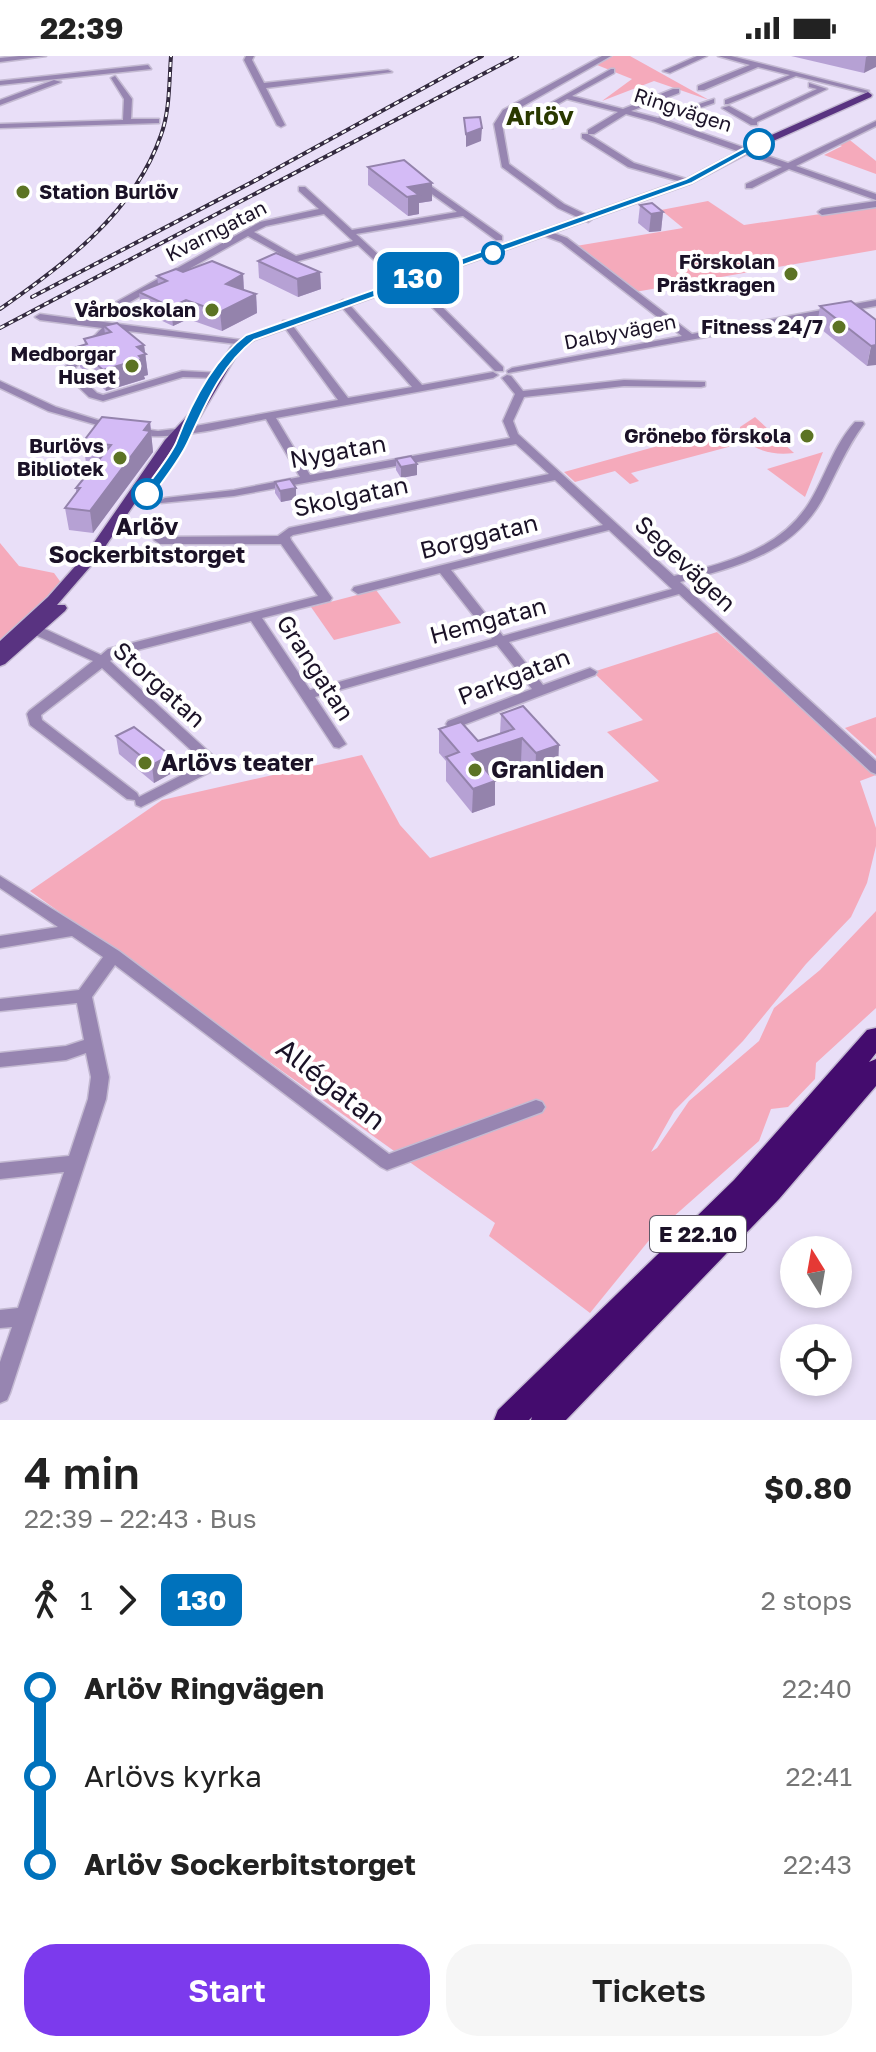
<!DOCTYPE html>
<meta charset="utf-8">
<style>
:root{--surface:#fff;--page:#f6f6f6;--text:#222;--muted:#767676;--accent:#7c3aed}
body{margin:0;font-family:"Golos Text",sans-serif;background:var(--page);color:var(--text);height:100vh;display:flex;flex-direction:column;font-size:30px;white-space:nowrap}
*{box-sizing:border-box;margin:0}
p{font-size:26px;color:var(--muted)}
.icon{flex:none;width:44px;height:44px;fill:none;stroke:currentColor;stroke-width:2;stroke-linecap:round;stroke-linejoin:round}
.map{position:relative;height:1364px;overflow:hidden}
.drawer{display:flex;flex-direction:column;background:var(--surface);flex:1}
.drawer>*{flex:none}
.badge{padding:0 16px;border-radius:12px;font-size:28px;line-height:52px}
.needle{width:52px;rotate:349deg}
.controls{position:absolute;left:780px;top:1180px;display:grid;gap:16px}
.controls a{display:grid;place-items:center;width:72px;height:72px;border-radius:50%;background:var(--surface);box-shadow:0 4px 12px #0003;font-size:40px}
.map>.badge{position:absolute;translate:-50% -50%;box-shadow:0 0 0 4px #fff}
.legs{display:flex;align-items:center;gap:12px;height:88px;padding:0 24px;font-size:26px}
.legs p{margin-inline-start:auto}
.head{display:flex;align-items:center;justify-content:space-between;height:136px;padding:0 24px}
h1{font-size:44px;font-weight:600;line-height:60px}
.action{display:flex;gap:16px;margin-top:auto;padding:16px 24px}
.action a{flex:1;height:92px;border-radius:32px;background:var(--accent);color:#fff;font-size:32px;font-weight:600;line-height:92px;text-align:center}
.action a+a{background:var(--page);color:var(--text)}
ul{padding:0 24px;list-style:none}
li{display:flex;align-items:center;gap:28px;height:88px;font-size:30px}
li i{display:grid;place-items:center;width:12px;height:100%;margin:0 10px;background:currentColor}
li i::after{content:'';width:20px;height:20px;margin:-10px;border:6px solid;border-radius:50%;background:var(--surface)}
li p{margin-inline-start:auto}
li:first-child i{background:linear-gradient(#0000 50%,currentColor 0)}
li:last-child i{background:linear-gradient(currentColor 50%,#0000 0)}
.status{display:flex;justify-content:space-between;align-items:center;height:56px;padding:0 40px;background:var(--surface);direction:ltr}
.status svg{height:22px;fill:currentColor}
.map>svg:first-child{display:block}
.green{fill:#f5aabb}
.lines{fill:none;stroke-linecap:round;stroke-linejoin:round}
.minor-casing{stroke:#c4bad2;stroke-width:3}
.major-casing{stroke:#c4bad2;stroke-width:3}
.highway-casing{stroke:#c4bad2;stroke-width:3}
.minor{fill:#9785b1;fill-rule:evenodd}
.major{fill:#593381;fill-rule:evenodd}
.highway{fill:#440c6e;fill-rule:evenodd}
.rail-casing{stroke:#332a3f;stroke-width:4}
.rail{stroke:#fff;stroke-width:2;stroke-dasharray:5;stroke-linecap:butt}
.wall{fill:#b6a1d4}
.shaded-wall{fill:#9483ac}
.building{fill:#d4bbf6;stroke:#9483ac;stroke-width:2}
.line-1{fill:#0072bc;stroke:#fff;stroke-width:2}
.stop-1-dot{fill:#fff;stroke:#0072bc;stroke-width:4}
.poi-dot{fill:#5c7324;stroke:#fff;stroke-width:3}
.labels{text-anchor:middle;stroke-width:8;stroke-linejoin:round;paint-order:stroke}
.far-street-label{font-size:20px;fill:#1b1227;stroke:#fff}
.far-poi-label{font-size:20px;font-weight:bold;fill:#1b1227;stroke:#fff;text-anchor:end}
.shield{fill:#fff;stroke:#5f5968;stroke-width:2}
.shield-label{font-size:22px;font-weight:bold;fill:#1b1227}
.street-label{font-size:24px;fill:#1b1227;stroke:#fff}
.stop-label{font-size:24px;font-weight:bold;fill:#1b1227;stroke:#fff}
.poi-label{font-size:24px;font-weight:bold;fill:#1b1227;stroke:#fff;text-anchor:start}
.far-district-label{font-size:26px;font-weight:bold;fill:#2a3900;stroke:#fff}
.near-street-label{font-size:28px;fill:#1b1227;stroke:#fff}
</style>
<div class="status"><b>22:39</b><svg viewBox="0 0 49 12"><path d="M0 12V9h3v3zM5 12V6h3v6zM10 12V3h3v9zM15 12V0h3v12zM26 1h20v11H26zM47 4h2v5h-2z"/></svg></div>
<div class="map">
<svg width="876" height="1364" viewBox="0 0 876 1364">
<rect width="100%" height="100%" fill="#e9dff8"/>
<!-- green -->
<g class="green">
<path d="M613,0H630L709,44L654,25L602,45L632,23L597,9Z"/>
<path d="M846,81L876,105V118L824,99L842,90L834,87Z"/>
<path d="M708,145L744,169L876,150V194L635,236L576,190L683,172L661,154Z"/>
<path d="M755,361L794,397C772,400 754,394 739,380L740,371Z"/>
<path d="M712,375L732,390L631,417L639,425L630,428L615,415L575,426L564,416Z"/>
<path d="M823,396L805,441L767,413Z"/>
<path d="M0,487L19,510L54,517L62,528L0,589Z"/>
<path d="M376,534L401,567L334,584L311,551Z"/>
<path d="M717,576L876,719L860,725L876,772V790L867,827L851,861L806,908L743,985L674,1055L651,1096L657,1092L689,1045L759,985L774,952L820,914L876,855V952L816,1007L815,1023L788,1051L771,1053L759,1085L655,1177L590,1257L489,1180L495,1167L30,835L162,744L362,699L400,769L430,802L659,725L607,676L643,664L593,616Z"/>
<path d="M876,661V700L845,672Z"/>
</g>
<g class="lines">
<!-- minor casing -->
<g class="minor-casing">
<g id="minor">
<path d="M19,0H46L0,6V2Z"/>
<path d="M246,0H254L252,4L264,27L388,14L392,16L266,32L285,69L281,71L277,69L244,4Z"/>
<path d="M602,0H611L509,58L502,68L509,108L564,148L591,161L592,163L588,166L558,152L502,111L494,68L503,54Z"/>
<path d="M697,0H707L670,17L663,15Z"/>
<path d="M718,0H731L869,35L865,37L796,20L728,48H725V44L790,19L758,11L704,34H698V30L750,9Z"/>
<path d="M148,9L151,13L0,29V25Z"/>
<path d="M611,13H614V17L572,40L623,53L673,33H679V37L631,55L658,62L714,43V47L665,64L788,107L876,65V70L796,110L876,138V144L789,113L752,132H746V128L782,111L655,66L626,58L594,78H588V74L618,56L567,43L532,63L553,68V72L521,64Z"/>
<path d="M115,20L132,43L131,63H159V67L0,72V68L123,64L124,43L111,22Z"/>
<path d="M54,24L61,26L0,49V44Z"/>
<path d="M809,27L827,33L757,66V69H751L722,52L729,50L753,63L817,33L809,31Z"/>
<path d="M582,78H588L634,107L693,125L689,128L628,111L582,82Z"/>
<path d="M418,121L502,180V184H496L463,160L356,178L407,225L427,236L503,311V315H495L421,240L401,229L358,189L295,206L248,180L96,265L241,284L246,287L245,289L111,273L74,313V315L97,337L103,339L182,315L222,317L223,319L218,322L183,321L103,345L89,341L65,318L64,312L102,272L40,264L35,261L40,258L84,264L260,166L319,153L299,135V131H305L352,174L457,156L415,126V122ZM324,158L353,185L296,200L254,176L266,170Z"/>
<path d="M876,145V151L822,159L818,156L822,153Z"/>
<path d="M548,175L567,182L692,278L876,244V250L508,317L507,315L512,312L682,280L561,186L545,180L544,178Z"/>
<path d="M343,244L346,245L422,329L493,316L498,319L493,322L276,362L310,419L510,382L503,365L515,338L502,322L507,319L511,320L523,335L624,324L705,326V330L701,331L624,330L524,341L513,365L518,378L674,520C724,507 779,495 809,447C826,420 833,390 855,366H863L864,368C846,392 836,418 822,444C792,498 735,511 680,526L876,705V718L871,716L679,538L509,586L543,629L590,612L597,616L595,619L458,671H448L446,668L448,665L532,633L497,589L315,641L346,688L339,692L334,691L251,565L118,599L110,605L222,708L220,711L141,751L136,749L135,744L127,743L30,669L27,658L29,655L93,605L22,573L21,570L22,567H32L101,599L108,593L318,540L281,488H160L154,484L156,481L278,480L289,472L549,418L516,388L234,440L161,447L159,445L165,442L234,434L300,421L266,363C236,369 155,390 131,375L136,372L158,375L184,372L338,344L283,269V265H289L348,342L412,331L340,249L338,247ZM555,424L603,469L354,531L352,534L358,538L440,517L492,583L310,634L262,562L330,545L332,542L291,484L290,481L293,479ZM609,474L672,533L503,580L451,514ZM102,612L205,707L139,741L137,737L42,664L41,659Z"/>
<path d="M0,325L56,351L120,371L115,374L48,355L0,332Z"/>
<path d="M0,820L119,895L389,1098L536,1044L542,1046L545,1051L542,1056L387,1114L381,1111L115,909L92,941L109,1021L106,1043L10,1337L7,1344L0,1347V1306L12,1271L0,1272V1254L18,1252L64,1116L0,1123V1107L69,1100L88,1043L91,1021L86,997L66,1004L0,1011V997L66,990L84,984L77,947L0,955V943L79,934L103,901L72,880L0,892V880L58,871L0,832Z"/>
</g>
</g>
<!-- major casing -->
<g class="major-casing">
<path id="major" d="M868,36L872,39L871,41L762,90L692,127L254,284L239,295L200,361L174,390L96,504L57,549H65L67,552L65,555L5,608L0,610V585L48,541L86,498L165,384L191,356L231,291L246,280L686,123L756,86Z"/>
</g>
<!-- highway casing -->
<g class="highway-casing">
<path id="highway" d="M876,972V997L869,1006L876,1003V1030L779,1143L566,1364H531L532,1361L529,1364H494L498,1354L734,1124L867,974Z"/>
</g>
<!-- minor -->
<use href="#minor" class="minor"/>
<!-- major -->
<use href="#major" class="major"/>
<!-- highway -->
<use href="#highway" class="highway"/>
<!-- rail casing -->
<g class="rail-casing">
<g id="rail">
<path d="M254,125L482,0"/>
<path d="M32,241L262,121"/>
<path d="M0,253C65,208 134,157 161,79C170,54 169,26 171,0"/>
<path d="M0,272L517,0"/>
</g>
</g>
<!-- rail -->
<use href="#rail" class="rail"/>
</g>
<!-- wall -->
<g class="wall">
<path d="M791,0H876L864,17Z"/>
<path d="M368,111L432,145L419,147V158L408,160L368,129Z"/>
<path d="M640,149L663,156L661,175L649,176L638,167Z"/>
<path d="M258,205L320,216L321,233L298,241L259,222Z"/>
<path d="M183,216L243,218L244,234L256,238L257,257L222,275L188,263L173,270L141,255L139,236L158,228L157,220Z"/>
<path d="M820,250L876,264L867,310L817,270Z"/>
<path d="M104,270L144,289L148,319L144,320L145,323L106,335L80,311L77,291L85,289L84,283L105,278Z"/>
<path d="M150,366L153,396L93,477L69,474L65,452L76,437V432L95,408L86,407L83,386Z"/>
<path d="M396,403L417,408V419L401,422L396,414Z"/>
<path d="M275,426L296,443L281,446L275,437Z"/>
<path d="M501,658L558,713L535,721L521,706L488,717L495,725V749L472,757L446,725V705L439,697V673L478,685L500,678Z"/>
<path d="M116,680L170,699L172,717L154,727L119,698Z"/>
</g>
<!-- shaded-wall -->
<g class="shaded-wall">
<path d="M868,0H876V11L864,17L866,1Z"/>
<path d="M482,72L481,85L466,91V78Z"/>
<path d="M432,127V145L419,147V158L408,160V131Z"/>
<path d="M663,156L661,175L649,176L651,158Z"/>
<path d="M320,216L321,233L298,241L297,223Z"/>
<path d="M243,218L244,237L226,228Z"/>
<path d="M256,238L257,257L222,275L220,256Z"/>
<path d="M186,244L188,263L173,270L171,251Z"/>
<path d="M144,289L148,319L144,320L145,323L106,335L103,314L137,291Z"/>
<path d="M876,289V309L867,310L871,290Z"/>
<path d="M150,366L153,396L93,477L90,455Z"/>
<path d="M417,408V419L401,422V411Z"/>
<path d="M296,432V443L281,446L280,435Z"/>
<path d="M522,682L521,706L472,722V698Z"/>
<path d="M559,689L558,713L535,721L536,697Z"/>
<path d="M170,699L172,717L154,727L152,709Z"/>
<path d="M495,725V749L472,757L473,733Z"/>
</g>
<!-- building -->
<g class="building">
<path d="M480,61L482,72L466,78L464,62Z"/>
<path d="M404,104L432,127L408,131L419,139L407,141L368,111Z"/>
<path d="M652,147L663,156L651,158L640,149Z"/>
<path d="M276,197L320,216L297,223L258,205Z"/>
<path d="M212,205L243,218L226,228L256,238L220,256L186,244L171,251L139,236L167,225L157,220L176,213L183,216Z"/>
<path d="M851,245L876,264V289L871,290L820,250Z"/>
<path d="M117,267L144,289L137,291L146,298L139,300L142,303L103,314L77,291L87,288L84,283L111,276L104,270Z"/>
<path d="M102,361L150,366L144,374L150,375L90,455L65,452L80,432H76L111,389L83,386Z"/>
<path d="M411,400L417,408L401,411L396,403Z"/>
<path d="M290,423L296,432L280,435L275,426Z"/>
<path d="M523,650L559,689L536,697L522,682L472,698L495,725L473,733L446,701L459,696L439,673L461,666L478,685L514,673L501,658Z"/>
<path d="M134,671L170,699L152,709L116,680Z"/>
</g>
<!-- line-1 -->
<path class="line-1" d="M755,86L763,88L692,127L254,284C221,309 204,352 187,388C178,407 163,424 152,441L141,438C152,422 168,404 176,387C190,350 213,304 246,279L686,123Z"/>
<!-- markers -->
<g class="stop-1-dot">
<circle cx="759" cy="88" r="14"/>
<circle cx="493" cy="197" r="10"/>
<circle cx="147" cy="438" r="14"/>
</g>
<g class="poi-dot">
<circle cx="23" cy="136" r="8"/>
<circle cx="791" cy="218" r="8"/>
<circle cx="212" cy="254" r="8"/>
<circle cx="839" cy="271" r="8"/>
<circle cx="132" cy="310" r="8"/>
<circle cx="807" cy="380" r="8"/>
<circle cx="120" cy="402" r="8"/>
<circle cx="145" cy="707" r="8"/>
<circle cx="475" cy="714" r="8"/>
</g>
<g class="labels">
<!-- far-street labels -->
<g class="far-street-label">
<text transform="translate(683 54) rotate(18)" y="7">Ringvägen</text>
<text transform="translate(216 175) rotate(-27)" y="7">Kvarngatan</text>
<text transform="translate(620 276) rotate(-11)" y="7">Dalbyvägen</text>
</g>
<!-- far-poi labels -->
<g class="far-poi-label">
<text x="39" y="143" text-anchor="start">Station Burlöv</text>
<text x="775" y="213">Förskolan<tspan x="775" dy="23">Prästkragen</tspan></text>
<text x="196" y="261">Vårboskolan</text>
<text x="823" y="278">Fitness 24/7</text>
<text x="116" y="305">Medborgar<tspan x="116" dy="23">Huset</tspan></text>
<text x="791" y="387">Grönebo förskola</text>
<text x="104" y="397">Burlövs<tspan x="104" dy="23">Bibliotek</tspan></text>
</g>
<!-- shield labels -->
<rect class="shield" x="650" y="1160" width="96" height="36" rx="6"/>
<g class="shield-label">
<text x="698" y="1186">E 22.10</text>
</g>
<!-- street labels -->
<g class="street-label">
<text transform="translate(338 396) rotate(-10)" y="8">Nygatan</text>
<text transform="translate(351 441) rotate(-12)" y="8">Skolgatan</text>
<text transform="translate(479 481) rotate(-14)" y="8">Borggatan</text>
<text transform="translate(685 508) rotate(43)" y="8">Segevägen</text>
<text transform="translate(488 565) rotate(-15)" y="8">Hemgatan</text>
<text transform="translate(315 612) rotate(57)" y="8">Grangatan</text>
<text transform="translate(514 621) rotate(-21)" y="8">Parkgatan</text>
<text transform="translate(159 629) rotate(42)" y="8">Storgatan</text>
</g>
<!-- stop labels -->
<g class="stop-label">
<text x="147" y="479">Arlöv<tspan x="147" dy="28">Sockerbitstorget</tspan></text>
</g>
<!-- poi labels -->
<g class="poi-label">
<text x="161" y="715">Arlövs teater</text>
<text x="491" y="722">Granliden</text>
</g>
<!-- far-district labels -->
<g class="far-district-label">
<text x="540" y="69">Arlöv</text>
</g>
<!-- near-street labels -->
<g class="near-street-label">
<text transform="translate(331 1028) rotate(38)" y="10">Allégatan</text>
</g>
</g>
</svg>
<div class="controls">
<a><svg class="needle" viewBox="-14 -14 28 28"><path d="M0-13l5 13h-10z" fill="#e53935"/><path d="M0 13l5-13h-10z" fill="#767676"/></svg></a>
<a><svg class="icon" aria-label="locate" viewBox="0 0 24 24"><circle cx="12" cy="12" r="6"/><path d="M12 2v4M12 18v4M2 12h4M18 12h4"/></svg></a>
</div>
<b class="badge" style="left:418px;top:222px;background:#0072bc;color:#fff">130</b>
</div>
<section class="drawer">
<div class="head"><div><h1>4 min</h1><p>22:39 – 22:43 · Bus</p></div><b>$0.80</b></div>
<div class="legs"><svg class="icon" aria-label="walk" viewBox="0 0 24 24"><circle cx="13" cy="4" r="2"/><path d="M13 8l-2 6 4 7M11 14l-3 7M7 12l3-4h3l4 4"/></svg>1<svg class="icon" aria-label="forward" viewBox="0 0 24 24"><path d="M9 5l7 7-7 7"/></svg><b class="badge" style="background:#0072bc;color:#fff">130</b><p>2 stops</p></div>
<ul>
<li><i style="color:#0072bc"></i><b>Arlöv Ringvägen</b><p>22:40</p></li>
<li><i style="color:#0072bc"></i><span>Arlövs kyrka</span><p>22:41</p></li>
<li><i style="color:#0072bc"></i><b>Arlöv Sockerbitstorget</b><p>22:43</p></li>
</ul>
<div class="action"><a>Start</a><a>Tickets</a></div>
</section>
